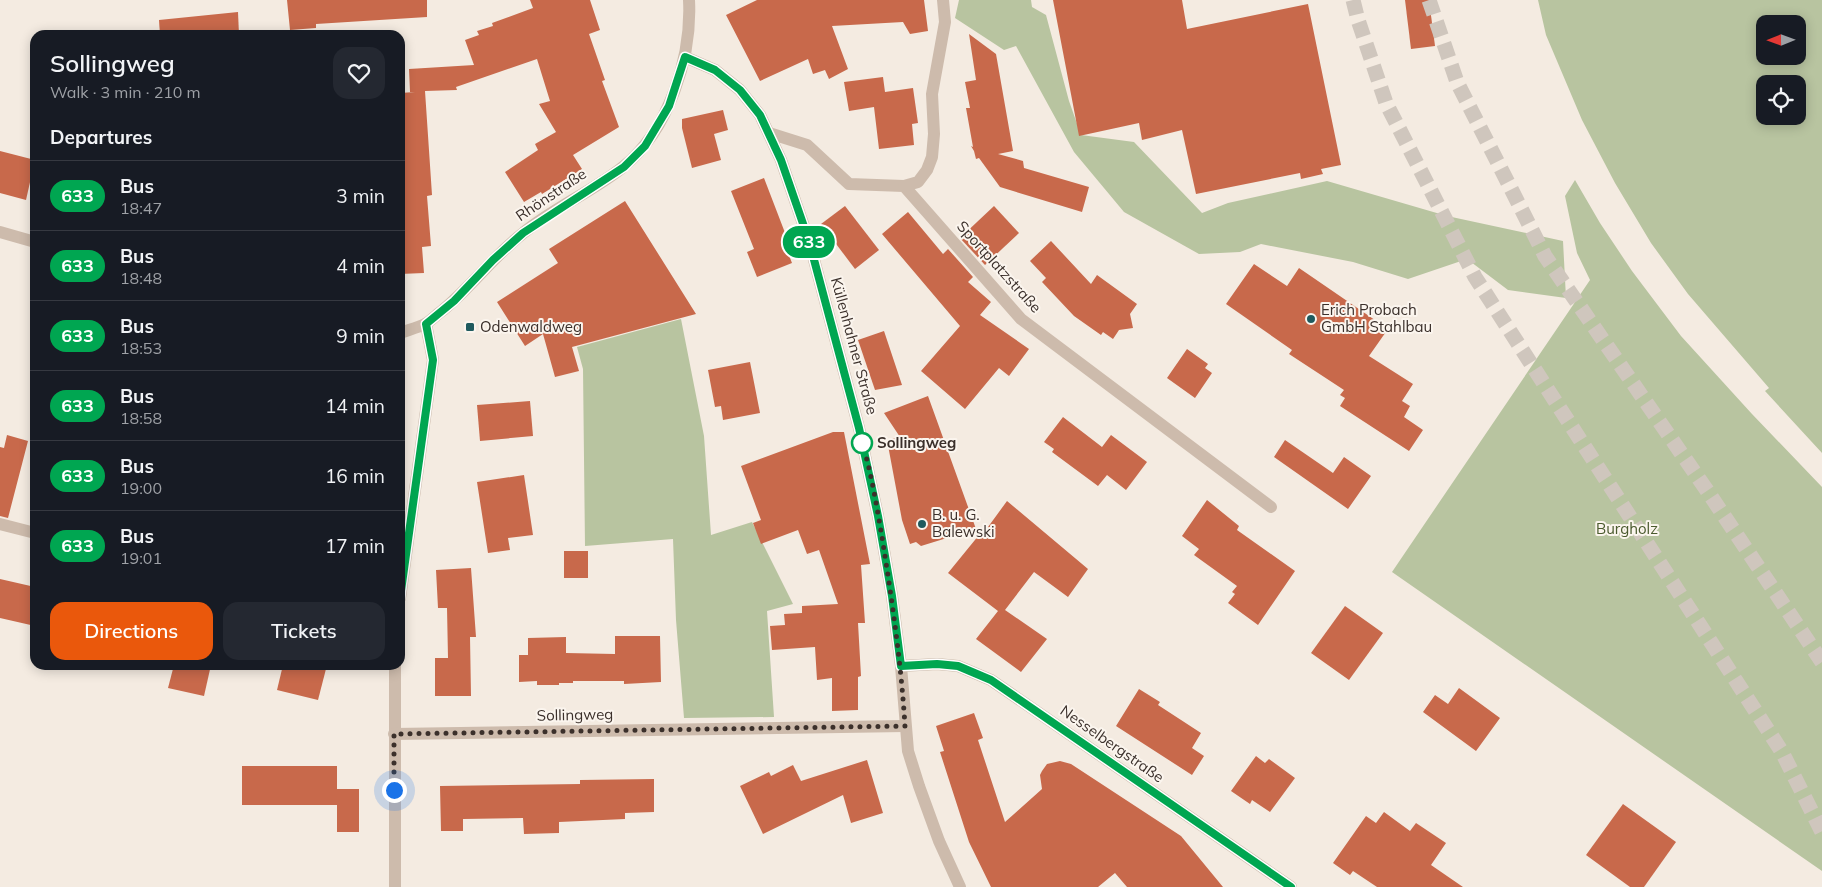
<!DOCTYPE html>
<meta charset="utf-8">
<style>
:root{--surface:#171b24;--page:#242831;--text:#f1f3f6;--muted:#9ea1a6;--line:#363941;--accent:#ea580c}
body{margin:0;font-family:Mulish,sans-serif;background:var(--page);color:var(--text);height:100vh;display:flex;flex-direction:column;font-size:19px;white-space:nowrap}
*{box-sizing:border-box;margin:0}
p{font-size:16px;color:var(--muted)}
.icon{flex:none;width:28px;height:28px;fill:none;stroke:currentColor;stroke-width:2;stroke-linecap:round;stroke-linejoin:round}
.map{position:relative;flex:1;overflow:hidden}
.sheet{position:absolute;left:30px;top:30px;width:375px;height:640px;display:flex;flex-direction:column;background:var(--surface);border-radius:15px;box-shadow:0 2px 12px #0003}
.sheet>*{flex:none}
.badge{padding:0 10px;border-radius:16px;font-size:18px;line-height:32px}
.needle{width:32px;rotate:269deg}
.fabs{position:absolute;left:1756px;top:15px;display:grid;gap:10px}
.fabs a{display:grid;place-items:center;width:50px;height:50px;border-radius:10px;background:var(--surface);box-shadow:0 2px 12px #0003;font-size:25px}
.you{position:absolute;width:25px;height:25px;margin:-12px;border:4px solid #fff;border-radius:50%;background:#1a73e8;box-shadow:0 0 0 8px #1a73e833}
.map>.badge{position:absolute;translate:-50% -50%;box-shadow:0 0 0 2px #fff}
h2{padding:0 20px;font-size:19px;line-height:45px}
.round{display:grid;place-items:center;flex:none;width:52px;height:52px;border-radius:15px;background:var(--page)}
.headline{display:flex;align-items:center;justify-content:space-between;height:85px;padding:0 20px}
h1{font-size:24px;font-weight:600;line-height:38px}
.primary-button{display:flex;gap:10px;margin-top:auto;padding:10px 20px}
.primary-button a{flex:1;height:58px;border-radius:15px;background:var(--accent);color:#fff;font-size:20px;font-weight:600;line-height:58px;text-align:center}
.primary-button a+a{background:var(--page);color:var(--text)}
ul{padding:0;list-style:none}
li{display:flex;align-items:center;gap:15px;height:70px;padding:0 20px;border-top:1px solid var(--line)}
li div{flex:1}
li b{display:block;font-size:19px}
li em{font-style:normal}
li .badge{min-width:55px;font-weight:700;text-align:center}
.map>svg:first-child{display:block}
.green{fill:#b8c4a0;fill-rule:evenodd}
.building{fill:#c8694b}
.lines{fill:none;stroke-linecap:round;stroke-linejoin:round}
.highway-tunnel{stroke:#cfc6bd;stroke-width:15;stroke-dasharray:15 8;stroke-linecap:butt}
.minor{stroke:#cdbbac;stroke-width:12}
.line-casing{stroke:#fff;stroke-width:11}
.line{stroke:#00a651;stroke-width:8}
.walk{stroke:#3b302b;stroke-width:5;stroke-dasharray:0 9}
.poi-dot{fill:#1f5a5e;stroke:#fbf5ee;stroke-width:2}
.stop-dot{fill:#fff;stroke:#00a651;stroke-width:2.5}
.labels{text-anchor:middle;stroke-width:4;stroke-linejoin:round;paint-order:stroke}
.street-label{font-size:15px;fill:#3b302b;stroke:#fbf5ee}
.poi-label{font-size:15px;fill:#3b302b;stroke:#fbf5ee;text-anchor:start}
.stop-label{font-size:15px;font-weight:bold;fill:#3b302b;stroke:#fbf5ee;text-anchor:start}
.park-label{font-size:15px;fill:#4a5a2e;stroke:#fbf5ee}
</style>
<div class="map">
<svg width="1822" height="887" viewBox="0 0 1822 887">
<rect width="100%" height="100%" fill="#f4ebe1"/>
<!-- green -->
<g class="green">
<path d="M959,0H1031L1032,7L1046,15L1069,101L1081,135L1134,142L1202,213L1228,203L1327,181L1447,216L1563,241L1566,298L1508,290L1467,259L1408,279L1353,262L1261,244L1240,252L1199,254L1124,212L1074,152L1016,46L1004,50L955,18Z"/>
<path d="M1538,0H1822V453L1765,391L1769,388L1688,294L1651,243L1615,183L1582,120L1546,35ZM1765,24H1798V56H1765ZM1765,84H1798V116H1765Z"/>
<path d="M1575,180L1600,223L1632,271L1681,336L1752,414L1822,487V871L1392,572L1590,280L1577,253L1565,196Z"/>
<path d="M681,319L704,436L711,535L752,522L793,604L767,611L774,717L684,718L676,620L673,539L585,546L583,369L577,347Z"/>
</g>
<!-- building -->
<g class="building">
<path d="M287,0H427V17L316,24V28L290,30Z"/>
<path d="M530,0H590L600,30L589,34L605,80L602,81L619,127L573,155L582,169L542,194L541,192L524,202L505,172L538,150L535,144L556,132L539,104L550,101L537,59L456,87L457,90L425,91L432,195L427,196L431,246L422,247L424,273L400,274V93L415,92H410L409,69L474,65L465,40L479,35L477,31L493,26L492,23L533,8Z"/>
<path d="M757,0H924L928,31L910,34L903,22L832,26L848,69L829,79L825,70L813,74L808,59L760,81L726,15Z"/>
<path d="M1053,0H1182L1187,29L1308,4L1341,165L1321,169L1323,174L1301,179L1300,173L1196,194L1182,130L1142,140L1139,123L1079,136Z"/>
<path d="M1405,0H1429L1435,46L1411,49Z"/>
<path d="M238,12L239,35H160L159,20Z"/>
<path d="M969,34L996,54L1013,151L998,154L1023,161L1024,168L1089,187L1082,212L1000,187L979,158L976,159L974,151L971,146L973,147L966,108H970L965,82L976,80Z"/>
<path d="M883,77L885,92L913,88L918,123L912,124L914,145L879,149L874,107L849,111L844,82Z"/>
<path d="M723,110L728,130L714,134L721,160L692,168L682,128V119Z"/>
<path d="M0,151L35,160L26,200L0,193Z"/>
<path d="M764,178L787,238L783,240L792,263L757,277L747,252L754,249L731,191Z"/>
<path d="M625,201L696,314L572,347L579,371L555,377L543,334L525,346L497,302L558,263L549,249Z"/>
<path d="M845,206L879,250L855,269L821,224Z"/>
<path d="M994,206L1019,233L985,265L960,238Z"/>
<path d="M908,212L943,254L948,249L973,277L968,282L991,302L980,315L1029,349L1009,376L999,368L965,409L921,371L960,326L882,234Z"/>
<path d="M1051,241L1091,284L1097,275L1137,304L1130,314L1133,328L1119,330L1113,339L1103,332L1101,335L1074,316L1042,282L1046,278L1030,261Z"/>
<path d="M1254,264L1287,286L1299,268L1388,329L1369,356L1413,384L1402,401L1410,406L1404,417L1423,430L1409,451L1340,406L1345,398L1340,395L1344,390L1289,354L1292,350L1226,304Z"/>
<path d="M884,331L902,385L875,390L858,340Z"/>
<path d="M1187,349L1208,364L1205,368L1212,373L1195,398L1167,378Z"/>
<path d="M750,362L760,413L723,420L721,406L715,407L708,370Z"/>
<path d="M928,396L976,529L921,546L916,542L910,544L902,520L887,440L900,437L884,413Z"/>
<path d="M530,401L533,436L480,441L477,405Z"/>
<path d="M1063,417L1102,447L1111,435L1147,462L1126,490L1107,475L1098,486L1052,452L1054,449L1044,442Z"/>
<path d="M833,432H844L870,564L861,565L865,623H858L861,676L858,677V710L832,711V678L817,680L815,647L772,650L770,626L785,625L784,614L802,613V606L838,604L819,550L807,554L798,530L761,544L753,523L761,520L741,466Z"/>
<path d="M7,435L28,441L8,518L0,516V447L4,448Z"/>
<path d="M1285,440L1333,473L1344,457L1371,476L1348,509L1274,457Z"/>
<path d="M524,475L533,535L508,538L510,550L488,553L477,482Z"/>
<path d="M1207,500L1239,526L1237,530L1295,571L1258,625L1228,603L1235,594L1232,592L1237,586L1194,555L1199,549L1182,536Z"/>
<path d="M1007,501L1088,569L1068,597L1034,572L1005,610L1047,639L1021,672L976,639L998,611L948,573L979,535L980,538Z"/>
<rect x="564" y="551" width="24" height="27"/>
<path d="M471,568L476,637H470L471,696H435V658H448L447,608H438L436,570Z"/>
<path d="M0,579L35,587V626L0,618Z"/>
<path d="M1345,606L1383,633L1349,680L1311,653Z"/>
<path d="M615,636H660L661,682L624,684V681H573V683H559V685H537V681L519,682V655H528V638L566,637V653L615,654Z"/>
<path d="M174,665H211L204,696L168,688Z"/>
<path d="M283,665H327L318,700L277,690Z"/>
<path d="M1459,688L1500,718L1476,751L1423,712L1435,695L1448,704Z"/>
<path d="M1139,689L1160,702L1158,705L1201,733L1192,748L1204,756L1192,775L1116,726Z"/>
<path d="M974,713L983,738L978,740L1005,822L1042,789L1040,775L1042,771L1047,764L1060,761L1071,764L1181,836L1223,887H1127L1115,873L1098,887H991L969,842L940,752L944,751L936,726Z"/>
<path d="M1256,756L1265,763L1269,759L1295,778L1270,812L1252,800L1250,804L1231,791Z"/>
<path d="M867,760L883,813L851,823L843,795L763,834L740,786L769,772L771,776L793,765L801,781Z"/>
<path d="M242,766H337V789H359V832H337V805H242Z"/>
<path d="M654,779V812L625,813V819L559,822V833L524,834L523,818L463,819V831H441L440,786L580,784V780Z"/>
<path d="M1623,804L1676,842L1644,887H1630L1586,855Z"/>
<path d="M1384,812L1410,831L1416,823L1446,843L1431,865L1463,887H1377L1353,871L1350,875L1333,863L1366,816L1376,823Z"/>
</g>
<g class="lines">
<!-- highway-tunnel -->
<g class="highway-tunnel">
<path d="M1353,0L1358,20L1386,103L1475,277L1782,752L1822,832"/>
<path d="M1429,0L1457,82L1545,256L1706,489L1822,662"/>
</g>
<!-- minor -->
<g class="minor">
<path d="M685,57L715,70L740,90L760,115L781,160L809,241L859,428L878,516L892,596L901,666L908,751L919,786L939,841L960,887"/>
<path d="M769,133L807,145L849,184L904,186L1021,319L1271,507"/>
<path d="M904,186L918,182L927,170L932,157L934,134L932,94L945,22L943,0"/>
<path d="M0,232L35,242"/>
<path d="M400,333C408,330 417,328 425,324C431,321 437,314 443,310C471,287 493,257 522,234C553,208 592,192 623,167C669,130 692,57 689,0"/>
<path d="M0,524L35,533"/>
<path d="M400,598L433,360L426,324"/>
<path d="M395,665V887"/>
<path d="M901,666L937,664L958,666L991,680L1291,887"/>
<path d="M394,734L905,726"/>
</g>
</g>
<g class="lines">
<!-- line casing -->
<g class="line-casing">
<path id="line" d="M400,598L433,360L426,324L454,301L493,260L523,233L624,167L645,146L669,106L685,57L715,70L740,90L760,115L781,160L809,241L859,428L878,516L892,596L901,666L937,664L958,666L991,680L1291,887"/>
</g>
<!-- line -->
<use href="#line" class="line"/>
<!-- walk -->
<path class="walk" d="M394,790V734L905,726C901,662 892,600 882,537C877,508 871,470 862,443"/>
</g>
<!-- markers -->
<g class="poi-dot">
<circle cx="1311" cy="319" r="5"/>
<rect x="465" y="322" width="10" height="10" rx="2.5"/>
<circle cx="922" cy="524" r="5"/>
</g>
<circle class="stop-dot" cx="862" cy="443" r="10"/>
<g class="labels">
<!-- street labels -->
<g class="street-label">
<text transform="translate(551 195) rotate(-34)" y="5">Rhönstraße</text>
<text transform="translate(999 267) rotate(48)" y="5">Sportplatzstraße</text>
<text transform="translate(854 346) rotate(75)" y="5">Küllenhahner Straße</text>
<text transform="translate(575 715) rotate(-1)" y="5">Sollingweg</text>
<text transform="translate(1112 744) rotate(35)" y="5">Nesselbergstraße</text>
</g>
<!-- poi labels -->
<g class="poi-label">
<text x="1321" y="315">Erich Probach<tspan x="1321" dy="17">GmbH Stahlbau</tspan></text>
<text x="480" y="332">Odenwaldweg</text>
<text x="932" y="520">B. u. G.<tspan x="932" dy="17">Balewski</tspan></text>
</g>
<!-- stop labels -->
<g class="stop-label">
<text x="877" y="448">Sollingweg</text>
</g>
<!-- park labels -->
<g class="park-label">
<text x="1627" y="534">Burgholz</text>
</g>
</g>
</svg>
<div class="fabs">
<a><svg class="needle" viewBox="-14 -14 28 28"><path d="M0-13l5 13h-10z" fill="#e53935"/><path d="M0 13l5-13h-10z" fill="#9ea1a6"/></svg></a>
<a><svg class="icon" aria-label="locate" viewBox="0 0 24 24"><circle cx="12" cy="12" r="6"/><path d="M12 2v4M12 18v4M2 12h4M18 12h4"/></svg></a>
</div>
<div class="you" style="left:394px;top:790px"></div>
<b class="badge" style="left:809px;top:242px;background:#00a651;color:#fff">633</b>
<section class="sheet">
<div class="headline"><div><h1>Sollingweg</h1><p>Walk · 3 min · 210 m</p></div><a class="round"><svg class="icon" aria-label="heart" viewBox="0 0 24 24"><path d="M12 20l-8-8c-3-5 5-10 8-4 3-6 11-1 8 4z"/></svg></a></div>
<h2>Departures</h2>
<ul>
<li><span class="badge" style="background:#00a651;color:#fff">633</span><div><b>Bus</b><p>18:47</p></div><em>3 min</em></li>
<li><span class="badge" style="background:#00a651;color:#fff">633</span><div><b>Bus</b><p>18:48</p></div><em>4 min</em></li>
<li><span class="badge" style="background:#00a651;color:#fff">633</span><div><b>Bus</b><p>18:53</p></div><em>9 min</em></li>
<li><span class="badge" style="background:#00a651;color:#fff">633</span><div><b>Bus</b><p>18:58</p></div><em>14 min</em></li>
<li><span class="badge" style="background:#00a651;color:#fff">633</span><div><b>Bus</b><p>19:00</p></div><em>16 min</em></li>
<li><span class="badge" style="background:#00a651;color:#fff">633</span><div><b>Bus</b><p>19:01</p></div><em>17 min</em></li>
</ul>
<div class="primary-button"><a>Directions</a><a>Tickets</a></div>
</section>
</div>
